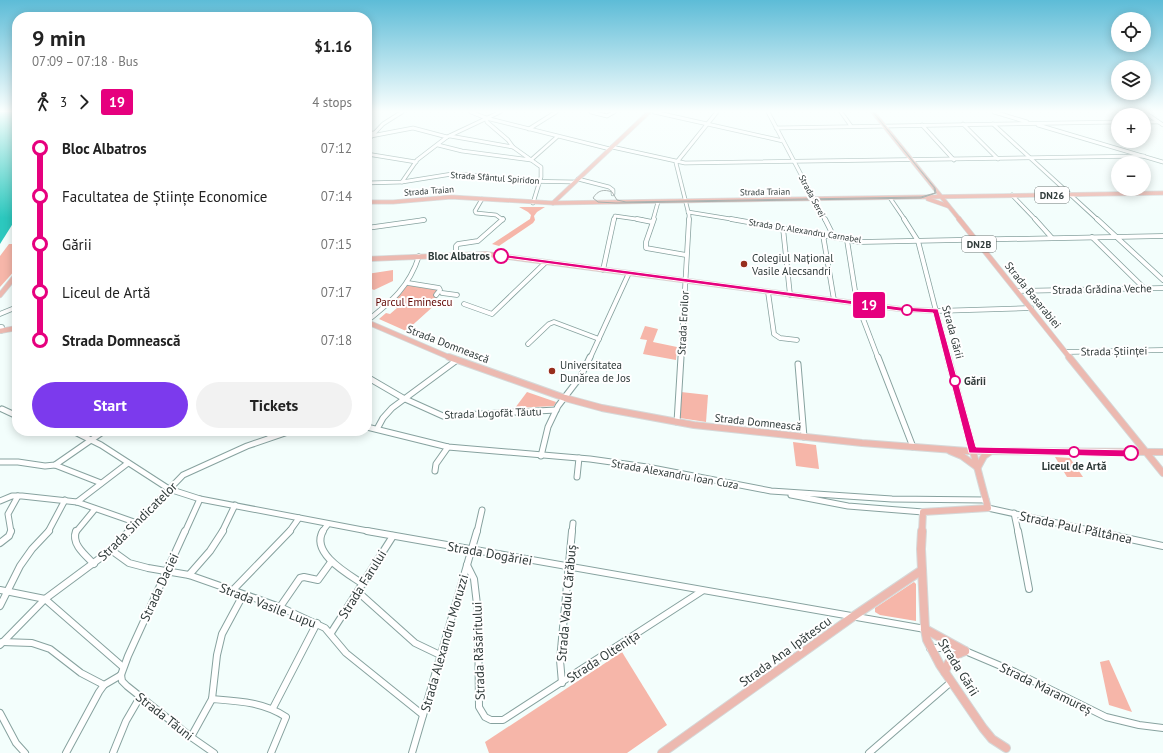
<!DOCTYPE html>
<meta charset="utf-8">
<style>
:root{--surface:#fff;--page:#f2f2f2;--text:#222;--muted:#767676;--accent:#7c3aed}
body{margin:0;font-family:"PT Sans",sans-serif;background:var(--page);color:var(--text);height:100vh;display:flex;flex-direction:column;font-size:15px;white-space:nowrap}
*{box-sizing:border-box;margin:0}
p{font-size:13px;color:var(--muted)}
.icon{flex:none;width:22px;height:22px;fill:none;stroke:currentColor;stroke-width:2;stroke-linecap:round;stroke-linejoin:round}
.map{position:relative;flex:1;overflow:hidden}
.details{position:absolute;left:12px;top:12px;width:360px;height:424px;display:flex;flex-direction:column;background:var(--surface);border-radius:16px;box-shadow:0 2px 10px #0003}
.details>*{flex:none}
.badge{padding:0 8px;border-radius:3px;font-size:14px;line-height:26px}
.buttons{position:absolute;left:1111px;top:12px;display:grid;gap:8px}
.buttons a{display:grid;place-items:center;width:40px;height:40px;border-radius:50%;background:var(--surface);box-shadow:0 2px 10px #0003;font-size:20px}
.map>.badge{position:absolute;translate:-50% -50%;box-shadow:0 0 0 2px #fff}
.legs{display:flex;align-items:center;gap:6px;height:44px;padding:0 20px;font-size:13px}
.legs p{margin-inline-start:auto}
.summary{display:flex;align-items:center;justify-content:space-between;height:68px;padding:0 20px}
h1{font-size:22px;font-weight:700;line-height:30px}
.primary-button{display:flex;gap:8px;margin-top:auto;padding:8px 20px}
.primary-button a{flex:1;height:46px;border-radius:24px;background:var(--accent);color:#fff;font-size:16px;font-weight:700;line-height:46px;text-align:center}
.primary-button a+a{background:var(--page);color:var(--text)}
ul{padding:0 20px;list-style:none}
li{display:flex;align-items:center;gap:14px;height:48px;font-size:15px}
li i{display:grid;place-items:center;width:6px;height:100%;margin:0 5px;background:currentColor}
li i::after{content:'';width:10px;height:10px;margin:-5px;border:3px solid;border-radius:50%;background:var(--surface)}
li p{margin-inline-start:auto}
li:first-child i{background:linear-gradient(#0000 50%,currentColor 0)}
li:last-child i{background:linear-gradient(currentColor 50%,#0000 0)}
.map>svg:first-child{display:block}
.green{fill:#f6b6a9}
.water{fill:#2cc8be}
.lines{fill:none;stroke-linecap:round;stroke-linejoin:round}
.minor-far3-casing{stroke:#87a29f;stroke-width:4.5}
.minor-far2-casing{stroke:#87a29f;stroke-width:5.5}
.minor-far1-casing{stroke:#87a29f;stroke-width:7}
.minor-casing{stroke:#87a29f;stroke-width:8}
.major-far3-casing{stroke:#d6d8d8;stroke-width:5}
.major-far2-casing{stroke:#d6d8d8;stroke-width:6}
.major-far1-casing{stroke:#d6d8d8;stroke-width:8}
.major-casing{stroke:#d6d8d8;stroke-width:10}
.minor-far3{stroke:#fff;stroke-width:3}
.minor-far2{stroke:#fff;stroke-width:4}
.minor-far1{stroke:#fff;stroke-width:5}
.minor{stroke:#fff;stroke-width:6}
.major-far3{stroke:#ecb9b0;stroke-width:3.5}
.major-far2{stroke:#ecb9b0;stroke-width:4.5}
.major-far1{stroke:#ecb9b0;stroke-width:6}
.major{stroke:#ecb9b0;stroke-width:8}
.tram{stroke:#98a3a1;stroke-width:1}
.line-1{fill:#e6007e;stroke:#fff}
.stop-1-dot{fill:#fff;stroke:#e6007e;stroke-width:2}
.poi-dot{fill:#972e1d;stroke:#fff;stroke-width:1.5}
.labels{text-anchor:middle;stroke-width:4;stroke-linejoin:round;paint-order:stroke}
.far-street-label{font-size:9px;fill:#303b3a;stroke:#fff}
.shield{fill:#fff;stroke:#6e7675;stroke-width:1}
.shield-label{font-size:10px;font-weight:bold;fill:#303b3a}
.stop-label{font-size:11px;font-weight:bold;fill:#303b3a;stroke:#fff;text-anchor:end}
.poi-label{font-size:11px;fill:#303b3a;stroke:#fff;text-anchor:start}
.street-label{font-size:11px;fill:#303b3a;stroke:#fff}
.park-label{font-size:11px;fill:#5f0500;stroke:#fff}
.near-street-label{font-size:13px;fill:#303b3a;stroke:#fff}
</style>
<div class="map">
<svg width="1163" height="753" viewBox="0 0 1163 753">
<rect width="100%" height="100%" fill="#f3fefc"/>
<!-- green -->
<g class="green">
<path d="M519,207H545L537,212L534,216L535,220L533,223L499,246L492,244L530,219L531,215L528,212Z"/>
<path d="M9,244H17V268L0,287V256Z"/>
<path d="M393,270V281L374,290L367,287V274Z"/>
<path d="M408,284L439,288L436,296L437,303L406,331L379,319L386,313L390,314L397,308L390,305Z"/>
<path d="M645,326L658,329L653,342L677,347L676,360L643,354L647,340L640,339Z"/>
<path d="M527,392L556,402L554,406L515,408Z"/>
<path d="M681,392L708,395L706,422L680,418Z"/>
<path d="M793,442L816,445L819,469L796,466Z"/>
<path d="M1055,457L1070,458L1083,477H1067Z"/>
<path d="M914,582L916,584V621L880,615L875,612V608Z"/>
<path d="M622,652L667,725L627,753H489L485,742Z"/>
<path d="M1109,660L1132,712L1109,705L1100,662Z"/>
</g>
<!-- water -->
<path class="water" d="M0,112H17V217L0,244Z"/>
<g class="lines">
<!-- minor-far3 casing -->
<g class="minor-far3-casing">
<g id="minor-far3">
<path d="M471,112L486,118L610,149"/>
<path d="M591,112L607,116L614,112"/>
<path d="M654,112L783,141"/>
<path d="M768,112L825,220"/>
<path d="M841,112L851,126"/>
<path d="M994,112L1027,122"/>
<path d="M1144,112L1163,125"/>
<path d="M486,118L487,122L508,140L513,147"/>
<path d="M1144,122H1158"/>
<path d="M963,124L998,159"/>
<path d="M993,124L1098,220"/>
<path d="M922,125L954,160"/>
<path d="M1038,125L1163,162"/>
<path d="M776,128L1118,122"/>
<path d="M529,129L556,112"/>
<path d="M367,133H374"/>
<path d="M371,136L413,128L447,137"/>
<path d="M450,136L513,147L541,167V177L533,203"/>
<path d="M367,141L383,124L402,112"/>
<path d="M438,145L462,151L531,160L557,137"/>
<path d="M612,147L685,163L1144,156"/>
<path d="M367,154L416,162"/>
<path d="M578,179L609,187L613,190V194"/>
<path d="M402,182L417,160L447,137L500,112"/>
<path d="M367,183L402,182L452,174L488,176L519,181L575,182"/>
<path d="M1012,195L1036,220"/>
<path d="M890,198L905,220"/>
<path d="M482,199L475,211L476,213L496,215L503,220"/>
<path d="M688,212L737,220"/>
<path d="M421,220H424"/>
<path d="M614,220L615,216L643,220"/>
<path d="M653,220L658,202"/>
<path d="M689,220V215L676,163L717,112"/>
</g>
</g>
<!-- minor-far2 casing -->
<g class="minor-far2-casing">
<g id="minor-far2">
<path d="M637,219L652,222"/>
<path d="M654,219L646,242V248L686,255"/>
<path d="M731,219L860,242L1163,236"/>
<path d="M825,219L834,237"/>
<path d="M904,219L918,241L936,311L1031,308"/>
<path d="M1035,219L1052,238"/>
<path d="M1097,219L1163,280"/>
<path d="M367,228L424,220"/>
<path d="M783,228L790,295"/>
<path d="M823,235L834,300"/>
<path d="M1092,237L1144,288"/>
<path d="M847,240L857,303L878,358"/>
<path d="M456,254V246L458,244L478,241L503,219"/>
<path d="M603,270L614,219"/>
<path d="M408,283L439,288L440,290L436,295"/>
<path d="M1017,291L1163,288"/>
<path d="M768,292L774,334L780,338L797,340"/>
<path d="M442,293L457,295"/>
<path d="M464,304L492,314L546,262"/>
<path d="M0,314L17,307"/>
<path d="M367,321C392,301 409,287 419,256"/>
<path d="M0,327H2L1,331"/>
<path d="M528,344L549,324L554,322L599,339"/>
<path d="M1066,352L1163,350"/>
<path d="M590,358L629,273"/>
<path d="M681,358L689,219"/>
</g>
</g>
<!-- minor-far1 casing -->
<g class="minor-far1-casing">
<g id="minor-far1">
<path d="M878,357L913,447"/>
<path d="M798,364L804,437"/>
<path d="M367,377L403,398L443,416L556,410"/>
<path d="M2,409L17,416"/>
<path d="M677,422L681,357"/>
<path d="M367,427L448,447L590,459L647,467L771,491L892,499L986,500"/>
<path d="M377,429L383,418L392,408L457,360"/>
<path d="M73,431L101,445L169,489L200,499L373,532"/>
<path d="M267,431L271,437"/>
<path d="M541,456L548,427L558,406L581,376L590,357"/>
<path d="M0,462H18L45,466L55,465L104,431"/>
<path d="M55,465L101,483"/>
<path d="M435,471L436,464L448,447"/>
<path d="M577,477L579,458"/>
<path d="M791,495L848,506L923,512"/>
<path d="M0,501L12,496H22L77,502L137,523"/>
<path d="M77,502L128,463"/>
<path d="M988,508L1098,532"/>
<path d="M1014,513L1018,532"/>
<path d="M11,532L8,514L18,496"/>
<path d="M48,532L65,500"/>
<path d="M76,532L95,509"/>
<path d="M128,532L183,475L247,446L291,431"/>
<path d="M185,532L200,499"/>
<path d="M222,532L235,505"/>
<path d="M289,532L299,518"/>
<path d="M322,532L328,524"/>
<path d="M477,532L482,510"/>
<path d="M572,532L573,523"/>
</g>
</g>
<!-- minor casing -->
<g class="minor-casing">
<g id="minor">
<path d="M76,531C71,544 85,555 94,564"/>
<path d="M323,531C310,553 348,574 363,584"/>
<path d="M367,531L925,629"/>
<path d="M1018,531L1029,589"/>
<path d="M1093,531L1163,546"/>
<path d="M0,543L9,536L11,531"/>
<path d="M111,550L129,563L148,568L189,575L280,607L325,628L346,653L423,715"/>
<path d="M467,565L474,579L478,613L479,707L485,717L491,720H503L702,591"/>
<path d="M189,575L210,551L223,531"/>
<path d="M0,590L45,599L123,667"/>
<path d="M232,591L290,531"/>
<path d="M358,592L415,643L440,655"/>
<path d="M0,606L20,566L32,549L49,531"/>
<path d="M280,607L300,578L304,577L318,580L331,562"/>
<path d="M331,633L393,536"/>
<path d="M2,642L32,643L50,649L81,673L104,685"/>
<path d="M0,645L45,599L111,550L129,531"/>
<path d="M930,648H956"/>
<path d="M963,650L1015,672L1106,717L1139,725L1163,728"/>
<path d="M121,675L128,656L185,531"/>
<path d="M121,675L122,681L127,686L191,737L214,753"/>
<path d="M562,683L560,660L572,531"/>
<path d="M212,699C238,701 264,702 286,717L271,753"/>
<path d="M273,708L317,623"/>
<path d="M0,713L16,743L25,753"/>
<path d="M191,737L212,699L217,655L222,634L243,595"/>
<path d="M66,753L99,692L104,685L121,675"/>
<path d="M113,753L126,721L140,697"/>
<path d="M412,753L477,531"/>
<path d="M869,753L951,682"/>
</g>
</g>
<!-- major-far3 casing -->
<g class="major-far3-casing">
<g id="major-far3">
<path d="M873,112L960,220"/>
<path d="M928,199L948,206"/>
<path d="M367,202H393L451,197L553,203L1163,193"/>
<path d="M553,203L649,112"/>
</g>
</g>
<!-- major-far2 casing -->
<g class="major-far2-casing">
<g id="major-far2">
<path d="M959,219L1070,358"/>
<path d="M367,259L486,254L900,309L936,311L948,358"/>
<path d="M0,295L17,274"/>
<path d="M367,322L451,358"/>
<path d="M0,331L17,328"/>
</g>
</g>
<!-- major-far1 casing -->
<g class="major-far1-casing">
<g id="major-far1">
<path d="M449,357L565,398L602,408L694,425L862,443L967,451L1163,452"/>
<path d="M1069,357L1163,473"/>
<path d="M950,451L962,456L977,467"/>
<path d="M978,467L984,456L991,451"/>
<path d="M922,532L923,512L988,508L948,357"/>
</g>
</g>
<!-- major casing -->
<g class="major-casing">
<g id="major">
<path d="M922,531L921,549L925,629L927,640L940,665L983,728L992,739L1006,748"/>
<path d="M925,629L965,651"/>
<path d="M945,672C948,660 954,655 965,651"/>
<path d="M662,753L854,616L922,570"/>
</g>
</g>
<!-- minor-far3 -->
<use href="#minor-far3" class="minor-far3"/>
<!-- minor-far2 -->
<use href="#minor-far2" class="minor-far2"/>
<!-- minor-far1 -->
<use href="#minor-far1" class="minor-far1"/>
<!-- minor -->
<use href="#minor" class="minor"/>
<!-- major-far3 -->
<use href="#major-far3" class="major-far3"/>
<!-- major-far2 -->
<use href="#major-far2" class="major-far2"/>
<!-- major-far1 -->
<use href="#major-far1" class="major-far1"/>
<!-- major -->
<use href="#major" class="major"/>
<!-- tram -->
<path class="tram" d="M873,112L935,188L936,193L921,198L616,203L598,202L593,198C598,190 604,189 612,192L617,200L626,202L921,197L935,193L934,188Z"/>
</g>
<!-- sky -->
<linearGradient id="sky" x2="0" y2="1"><stop stop-color="#5dbcd7"/><stop offset="0.51" stop-color="#fafffe"/><stop offset="1" stop-color="#fafffe" stop-opacity="0"/></linearGradient>
<rect width="1163" height="218" fill="url(#sky)"/>
<!-- line-1 -->
<path class="line-1" d="M501,254L900,307L938,309L976,447L1131,450L1135,453L1131,457L969,453L933,313L900,311L499,257L498,256Z"/>
<!-- markers -->
<g class="stop-1-dot">
<circle cx="501" cy="256" r="7"/>
<circle cx="907" cy="310" r="5"/>
<circle cx="955" cy="381" r="5"/>
<circle cx="1074" cy="452" r="5"/>
<circle cx="1131" cy="453" r="7"/>
</g>
<g class="poi-dot">
<circle cx="744" cy="264" r="4"/>
<circle cx="552" cy="371" r="4"/>
</g>
<g class="labels">
<!-- far-street labels -->
<g class="far-street-label">
<text transform="translate(495 178) rotate(4)" y="3">Strada Sfântul Spiridon</text>
<text transform="translate(429 191) rotate(-4)" y="3">Strada Traian</text>
<text transform="translate(765 192) rotate(-1)" y="3">Strada Traian</text>
<text transform="translate(812 196) rotate(62)" y="3">Strada Serei</text>
<text transform="translate(805 231) rotate(9)" y="3">Strada Dr. Alexandru Carnabel</text>
</g>
<!-- shield labels -->
<g class="shield">
<rect x="1035" y="187" width="34" height="16" rx="3"/>
<rect x="962" y="236" width="34" height="16" rx="3"/>
</g>
<g class="shield-label">
<text x="1052" y="199">DN26</text>
<text x="979" y="248">DN2B</text>
</g>
<!-- stop labels -->
<g class="stop-label">
<text x="490" y="260">Bloc Albatros</text>
<text x="964" y="385" text-anchor="start">Gării</text>
<text x="1074" y="470" text-anchor="middle">Liceul de Artă</text>
</g>
<!-- poi labels -->
<g class="poi-label">
<text x="752" y="262">Colegiul Național<tspan x="752" dy="13">Vasile Alecsandri</tspan></text>
<text x="560" y="369">Universitatea<tspan x="560" dy="13">Dunărea de Jos</tspan></text>
</g>
<!-- street labels -->
<g class="street-label">
<text transform="translate(1102 289) rotate(-1)" y="4">Strada Grădina Veche</text>
<text transform="translate(1033 295) rotate(51)" y="4">Strada Basarabiei</text>
<text transform="translate(683 323) rotate(-87)" y="4">Strada Eroilor</text>
<text transform="translate(953 332) rotate(75)" y="4">Strada Gării</text>
<text transform="translate(448 344) rotate(21)" y="4">Strada Domnească</text>
<text transform="translate(1114 351) rotate(-1)" y="4">Strada Științei</text>
<text transform="translate(493 413) rotate(-2)" y="4">Strada Logofăt Tăutu</text>
<text transform="translate(758 422) rotate(6)" y="4">Strada Domnească</text>
<text transform="translate(675 474) rotate(10)" y="4">Strada Alexandru Ioan Cuza</text>
</g>
<!-- park labels -->
<g class="park-label">
<text x="414" y="306">Parcul Eminescu</text>
</g>
<!-- near-street labels -->
<g class="near-street-label">
<text transform="translate(137 521) rotate(-45)" y="5">Strada Sindicatelor</text>
<text transform="translate(1076 527) rotate(12)" y="5">Strada Paul Păltânea</text>
<text transform="translate(490 553) rotate(10)" y="5">Strada Dogăriei</text>
<text transform="translate(362 584) rotate(-58)" y="5">Strada Farului</text>
<text transform="translate(159 587) rotate(-65)" y="5">Strada Daciei</text>
<text transform="translate(566 603) rotate(-85)" y="5">Strada Vadul Cărăbuș</text>
<text transform="translate(268 605) rotate(21)" y="5">Strada Vasile Lupu</text>
<text transform="translate(444 643) rotate(-74)" y="5">Strada Alexandru Moruzzi</text>
<text transform="translate(478 651) rotate(-92)" y="5">Strada Răsăritului</text>
<text transform="translate(785 651) rotate(-36)" y="5">Strada Ana Ipătescu</text>
<text transform="translate(603 656) rotate(-33)" y="5">Strada Oltenița</text>
<text transform="translate(959 667) rotate(58)" y="5">Strada Gării</text>
<text transform="translate(1046 688) rotate(26)" y="5">Strada Maramureș</text>
<text transform="translate(165 716) rotate(38)" y="5">Strada Tăuni</text>
</g>
</g>
</svg>
<div class="buttons">
<a><svg class="icon" aria-label="locate" viewBox="0 0 24 24"><circle cx="12" cy="12" r="6"/><path d="M12 2v4M12 18v4M2 12h4M18 12h4"/></svg></a>
<a><svg class="icon" aria-label="layers" viewBox="0 0 24 24"><path d="M12 4l9 5-9 5-9-5zM3 14l9 5 9-5"/></svg></a>
<a>+</a>
<a>−</a>
</div>
<b class="badge" style="left:869px;top:305px;background:#e6007e;color:#fff">19</b>
<section class="details">
<div class="summary"><div><h1>9 min</h1><p>07:09 – 07:18 · Bus</p></div><b>$1.16</b></div>
<div class="legs"><svg class="icon" aria-label="walk" viewBox="0 0 24 24"><circle cx="13" cy="4" r="2"/><path d="M13 8l-2 6 4 7M11 14l-3 7M7 12l3-4h3l4 4"/></svg>3<svg class="icon" aria-label="forward" viewBox="0 0 24 24"><path d="M9 5l7 7-7 7"/></svg><b class="badge" style="background:#e6007e;color:#fff">19</b><p>4 stops</p></div>
<ul>
<li><i style="color:#e6007e"></i><b>Bloc Albatros</b><p>07:12</p></li>
<li><i style="color:#e6007e"></i><span>Facultatea de Științe Economice</span><p>07:14</p></li>
<li><i style="color:#e6007e"></i><span>Gării</span><p>07:15</p></li>
<li><i style="color:#e6007e"></i><span>Liceul de Artă</span><p>07:17</p></li>
<li><i style="color:#e6007e"></i><b>Strada Domnească</b><p>07:18</p></li>
</ul>
<div class="primary-button"><a>Start</a><a>Tickets</a></div>
</section>
</div>
